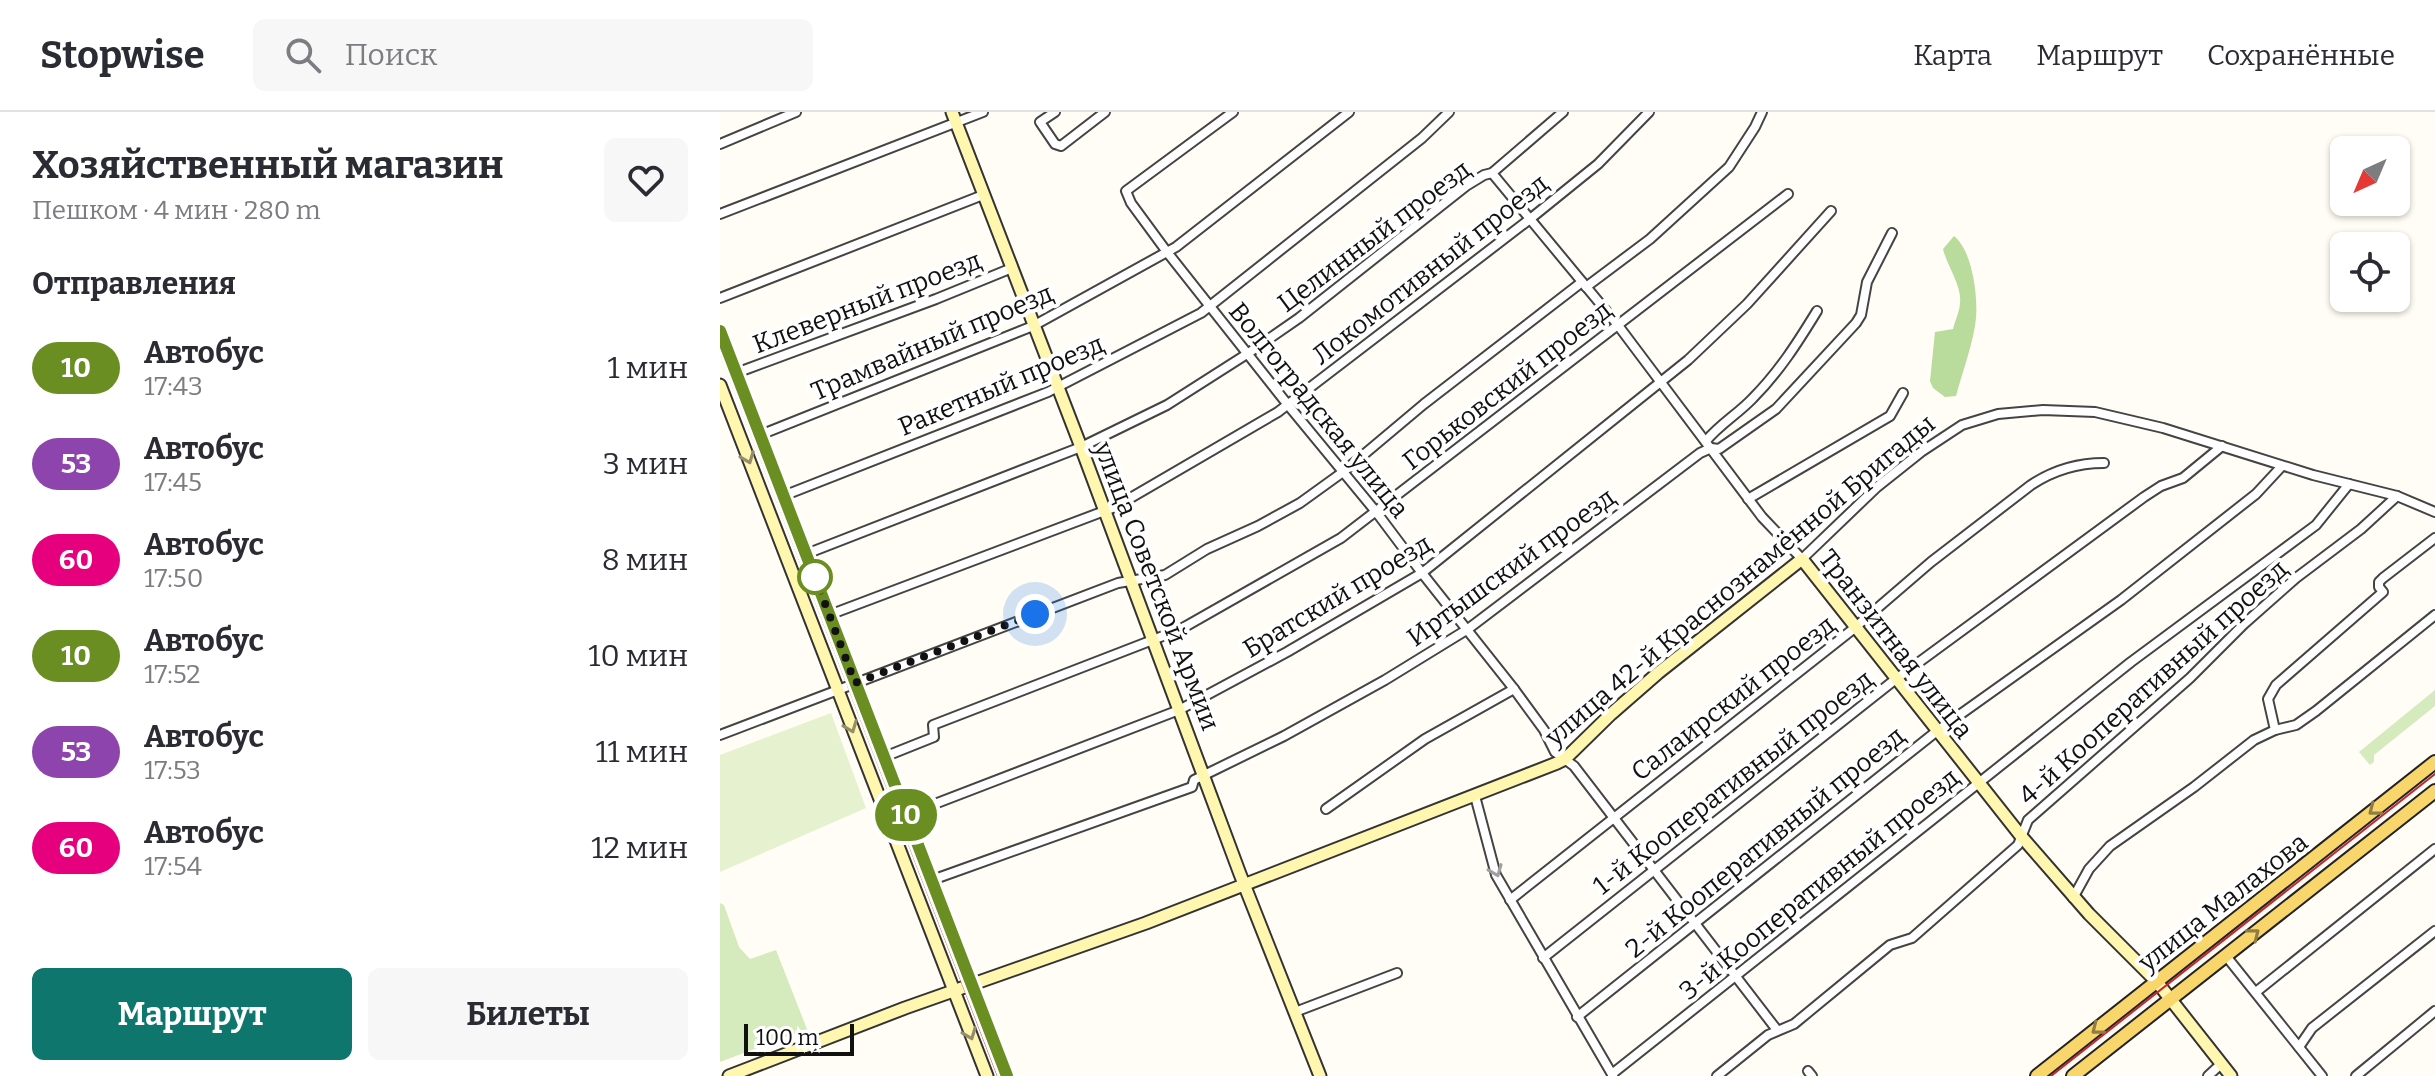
<!DOCTYPE html>
<html lang="ru">
<meta charset="utf-8">
<style>
:root{--surface:#fff;--page:#f7f7f7;--text:#2b2b33;--muted:#7c7c81;--line:#e1e1e2;--accent:#0f766e}
body{margin:0;font-family:Bitter,serif;background:var(--page);color:var(--text);height:100vh;display:flex;flex-direction:column;font-size:30px;white-space:nowrap}
*{box-sizing:border-box;margin:0}
p{font-size:26px;color:var(--muted)}
.icon{flex:none;width:44px;height:44px;fill:none;stroke:currentColor;stroke-width:2;stroke-linecap:round;stroke-linejoin:round}
.map{position:relative;flex:1;overflow:hidden}
.drawer{display:flex;flex-direction:column;background:var(--surface);width:720px}
.drawer>*{flex:none}
.badge{padding:0 16px;border-radius:26px;font-size:28px;line-height:52px}
.needle{width:52px;rotate:224deg}
.fabs{position:absolute;left:1610px;top:24px;display:grid;gap:16px}
.fabs a{display:grid;place-items:center;width:80px;height:80px;border-radius:12px;background:var(--surface);box-shadow:0 2px 6px #0004;font-size:40px}
.scale{position:absolute;left:24px;bottom:20px;width:110px;box-sizing:border-box;padding-left:8px;border:4px solid #111;border-top:0;font-size:22px;line-height:28px;white-space:nowrap;color:#111;-webkit-text-stroke:6px #fff;paint-order:stroke}
.you{position:absolute;width:40px;height:40px;margin:-20px;border:6px solid #fff;border-radius:50%;background:#1a73e8;box-shadow:0 0 0 12px #1a73e833}
.map>.badge{position:absolute;translate:-50% -50%;box-shadow:0 0 0 4px #fff}
h2{padding:0 32px;font-size:30px;line-height:72px}
.round{display:grid;place-items:center;flex:none;width:84px;height:84px;border-radius:12px;background:var(--page)}
.overview{display:flex;align-items:center;justify-content:space-between;height:136px;padding:0 32px}
h1{font-size:38px;font-weight:700;line-height:60px}
.primary-button{display:flex;gap:16px;margin-top:auto;padding:16px 32px}
.primary-button a{flex:1;height:92px;border-radius:12px;background:var(--accent);color:#fff;font-size:32px;font-weight:700;line-height:92px;text-align:center}
.primary-button a+a{background:var(--page);color:var(--text)}
ul{padding:0;list-style:none}
li{display:flex;align-items:center;gap:24px;height:96px;padding:0 32px}
li div{flex:1}
li b{display:block;font-size:30px}
li em{font-style:normal}
li .badge{min-width:88px;font-weight:700;text-align:center}
header{display:flex;align-items:center;gap:48px;box-sizing:border-box;height:112px;padding:0 40px;background:var(--surface);border-bottom:2px solid var(--line)}
header strong{font-size:38px}
nav{display:flex;gap:44px;margin-inline-start:auto;font-size:28px}
.search{width:560px;height:72px;background:var(--page);display:flex;align-items:center;gap:20px;box-sizing:border-box;padding:0 28px;border-radius:12px;color:var(--muted);font-size:30px}
main{display:flex;flex:1;min-height:0}
.map>svg:first-child{display:block}
.green{fill:#d5ebbd}
.forest{fill:#b9dc9c}
.pitch{fill:#e6f2cf}
.lines{fill:none;stroke-linecap:round;stroke-linejoin:round}
.street-casing{stroke:#444;stroke-width:12}
.secondary-casing{stroke:#333;stroke-width:15}
.primary-casing{stroke:#222;stroke-width:16}
.street{stroke:#fff;stroke-width:8}
.secondary{stroke:#fff6b0;stroke-width:11}
.primary{stroke:#f9d66b;stroke-width:12}
.tram{stroke:#c4262e;stroke-width:2}
.oneway{stroke:#948f68}
.oneway2{stroke:#917d42}
.oneway3{stroke:#a0a0a0}
.line-casing{stroke:#fff;stroke-width:18}
.line{stroke:#6b8e23;stroke-width:12}
.walk{stroke:#111;stroke-width:8;stroke-dasharray:0 14.4}
.stop-dot{fill:#fff;stroke:#6b8e23;stroke-width:4}
.labels{text-anchor:middle;stroke-width:8;stroke-linejoin:round;paint-order:stroke}
.street-label{font-size:26px;fill:#111;stroke:#fff}
</style>
<header>
<strong>Stopwise</strong>
<div class="search"><svg class="icon" aria-label="search" viewBox="0 0 24 24"><circle cx="10" cy="10" r="6"/><path d="M15 15l6 6"/></svg>Поиск</div>
<nav><a>Карта</a><a>Маршрут</a><a>Сохранённые</a></nav>
</header>
<main>
<section class="drawer">
<div class="overview"><div><h1>Хозяйственный магазин</h1><p>Пешком · 4 мин · 280 m</p></div><a class="round"><svg class="icon" aria-label="heart" viewBox="0 0 24 24"><path d="M12 20l-8-8c-3-5 5-10 8-4 3-6 11-1 8 4z"/></svg></a></div>
<h2>Отправления</h2>
<ul>
<li><span class="badge" style="background:#6b8e23;color:#fff">10</span><div><b>Автобус</b><p>17:43</p></div><em>1 мин</em></li>
<li><span class="badge" style="background:#8e44ad;color:#fff">53</span><div><b>Автобус</b><p>17:45</p></div><em>3 мин</em></li>
<li><span class="badge" style="background:#e6007e;color:#fff">60</span><div><b>Автобус</b><p>17:50</p></div><em>8 мин</em></li>
<li><span class="badge" style="background:#6b8e23;color:#fff">10</span><div><b>Автобус</b><p>17:52</p></div><em>10 мин</em></li>
<li><span class="badge" style="background:#8e44ad;color:#fff">53</span><div><b>Автобус</b><p>17:53</p></div><em>11 мин</em></li>
<li><span class="badge" style="background:#e6007e;color:#fff">60</span><div><b>Автобус</b><p>17:54</p></div><em>12 мин</em></li>
</ul>
<div class="primary-button"><a>Маршрут</a><a>Билеты</a></div>
</section>
<div class="map">
<svg width="1715" height="964" viewBox="0 0 1715 964">
<rect width="100%" height="100%" fill="#fffdf5"/>
<!-- green -->
<g class="green">
<path d="M1715,578V594L1654,643V650L1650,653L1639,640Z"/>
<path d="M0,791L4,793L19,835L30,847L56,838L87,917L0,950Z"/>
</g>
<!-- forest -->
<path class="forest" d="M1234,124C1252,138 1258,183 1256,206C1254,229 1242,261 1236,284L1225,285L1213,276L1210,269L1215,220L1233,217C1235,208 1240,199 1240,190C1242,174 1227,154 1223,137Z"/>
<!-- pitch -->
<path class="pitch" d="M111,601L146,696L0,760V643Z"/>
<g class="lines">
<!-- street casing -->
<g class="street-casing">
<g id="street">
<path d="M335,0L320,10L335,32L341,34L385,0"/>
<path d="M513,0L406,79L411,91L447,140L568,293L657,401L702,461L794,577L824,618L835,640L854,654L1057,918"/>
<path d="M0,32L76,0"/>
<path d="M772,61L897,212L1042,405L1082,447L1157,375L1201,340L1242,313L1278,302L1323,298L1375,300L1443,316L1593,363L1677,384L1715,400"/>
<path d="M0,102L263,0"/>
<path d="M866,175L930,127L1009,55L1035,15L1042,0"/>
<path d="M0,186L263,83"/>
<path d="M16,261L216,187L292,156"/>
<path d="M40,323L313,214L456,135L629,0"/>
<path d="M986,329C1000,312 1018,302 1033,286C1059,260 1078,230 1097,199"/>
<path d="M63,384L328,280L481,201L702,26L729,0"/>
<path d="M1028,387L1170,304L1183,281"/>
<path d="M86,442L361,335L447,293L527,242L579,206L746,74L764,63L772,61L843,0"/>
<path d="M109,503L395,395L558,300L810,107L878,52L929,0"/>
<path d="M1555,618L1576,613L1596,599L1715,503"/>
<path d="M0,623L398,471L445,463L487,437L538,414L580,391L623,360L704,292L862,170"/>
<path d="M164,645L214,625L213,613L461,517L621,426L1068,82"/>
<path d="M755,684L776,763L893,964"/>
<path d="M606,697L705,627L794,577"/>
<path d="M186,703L459,598L567,540L702,461L968,248L1027,192L1111,99"/>
<path d="M212,768L472,675L474,668L564,624L665,568L748,517L980,341L991,336L999,337L1056,297L1136,211L1141,203L1147,170L1172,121"/>
<path d="M1353,786L1369,757L1390,734L1474,675L1534,628L1555,618L1548,587L1556,573L1663,480L1659,475V470L1663,466L1715,426"/>
<path d="M790,788L1132,518L1211,450L1311,373C1332,359 1358,351 1384,351"/>
<path d="M1506,844L1602,964"/>
<path d="M823,846L1172,570L1424,385L1441,374L1463,366L1502,334"/>
<path d="M1536,880L1715,737"/>
<path d="M575,900L677,861"/>
<path d="M857,905L1217,619L1401,488L1536,382L1562,354"/>
<path d="M1579,935L1592,916L1715,819"/>
<path d="M1088,959L1092,964"/>
<path d="M892,962L1411,550L1596,413L1629,372"/>
<path d="M997,964L1048,923L1074,912L1170,833L1192,826L1298,733L1308,708L1470,566L1524,512L1576,466L1641,417L1677,384"/>
<path d="M1488,964L1501,952"/>
<path d="M1636,964L1715,899"/>
</g>
</g>
<!-- secondary casing -->
<g class="secondary-casing">
<g id="secondary">
<path d="M232,0L361,335L520,762L600,964"/>
<path d="M0,219L287,964"/>
<path d="M0,273L267,964"/>
<path d="M9,964L185,896L426,811L837,651L845,647L891,602L938,561L1082,447L1301,724L1369,802L1437,870L1511,964"/>
</g>
</g>
<!-- primary casing -->
<g class="primary-casing">
<g id="primary">
<path d="M1317,964L1715,650"/>
<path d="M1353,964L1715,679"/>
</g>
</g>
<!-- street -->
<use href="#street" class="street"/>
<!-- secondary -->
<use href="#secondary" class="secondary"/>
<!-- primary -->
<use href="#primary" class="primary"/>
<!-- tram -->
<g class="tram">
<path d="M0,240L278,964"/>
<path d="M1331,964L1715,662"/>
</g>
</g>
<!-- one-way arrows -->
<defs><path id="oneway-chevron" d="M-2-3.5L2.5 0L-2 3.5" fill="none" stroke-width="1.6" stroke-linecap="round" stroke-linejoin="round" transform="scale(2)"/></defs>
<g class="oneway">
<use href="#oneway-chevron" transform="translate(28 346) rotate(69)"/>
<use href="#oneway-chevron" transform="translate(131 615) rotate(69)"/>
<use href="#oneway-chevron" transform="translate(250 922) rotate(69)"/>
</g>
<g class="oneway2">
<use href="#oneway-chevron" transform="translate(1654 698) rotate(142)"/>
<use href="#oneway-chevron" transform="translate(1534 822) rotate(-38)"/>
<use href="#oneway-chevron" transform="translate(1377 917) rotate(142)"/>
</g>
<use class="oneway3" href="#oneway-chevron" transform="translate(776 759) rotate(68)"/>
<g class="lines">
<!-- line casing -->
<g class="line-casing">
<path id="line" d="M0,219L287,964"/>
</g>
<!-- line -->
<use href="#line" class="line"/>
<!-- walk -->
<path class="walk" d="M95,465L135,571L315,502"/>
</g>
<!-- markers -->
<circle class="stop-dot" cx="95" cy="465" r="16"/>
<g class="labels">
<!-- street labels -->
<g class="street-label">
<text transform="translate(654 124) rotate(-37)" y="9">Целинный проезд</text>
<text transform="translate(710 157) rotate(-38)" y="9">Локомотивный проезд</text>
<text transform="translate(147 190) rotate(-21)" y="9">Клеверный проезд</text>
<text transform="translate(212 230) rotate(-23)" y="9">Трамвайный проезд</text>
<text transform="translate(281 273) rotate(-23)" y="9">Ракетный проезд</text>
<text transform="translate(787 273) rotate(-38)" y="9">Горьковский проезд</text>
<text transform="translate(599 298) rotate(51)" y="9">Волгоградская улица</text>
<text transform="translate(791 455) rotate(-36)" y="9">Иртышский проезд</text>
<text transform="translate(1020 468) rotate(-40)" y="9">улица 42-й Краснознамённой Бригады</text>
<text transform="translate(437 474) rotate(69)" y="9">улица Советской Армии</text>
<text transform="translate(617 484) rotate(-31)" y="9">Братский проезд</text>
<text transform="translate(1176 532) rotate(52)" y="9">Транзитная улица</text>
<text transform="translate(1433 570) rotate(-42)" y="9">4-й Кооперативный проезд</text>
<text transform="translate(1013 586) rotate(-38)" y="9">Салаирский проезд</text>
<text transform="translate(1013 670) rotate(-38)" y="9">1-й Кооперативный проезд</text>
<text transform="translate(1045 730) rotate(-39)" y="9">2-й Кооперативный проезд</text>
<text transform="translate(1099 772) rotate(-39)" y="9">3-й Кооперативный проезд</text>
<text transform="translate(1503 790) rotate(-38)" y="9">улица Малахова</text>
</g>
</g>
</svg>
<div class="fabs">
<a><svg class="needle" viewBox="-14 -14 28 28"><path d="M0-13l5 13h-10z" fill="#e53935"/><path d="M0 13l5-13h-10z" fill="#7c7c81"/></svg></a>
<a><svg class="icon" aria-label="locate" viewBox="0 0 24 24"><circle cx="12" cy="12" r="6"/><path d="M12 2v4M12 18v4M2 12h4M18 12h4"/></svg></a>
</div>
<div class="scale">100 m</div>
<div class="you" style="left:315px;top:502px"></div>
<b class="badge" style="left:186px;top:703px;background:#6b8e23;color:#fff">10</b>
</div>
</main>
